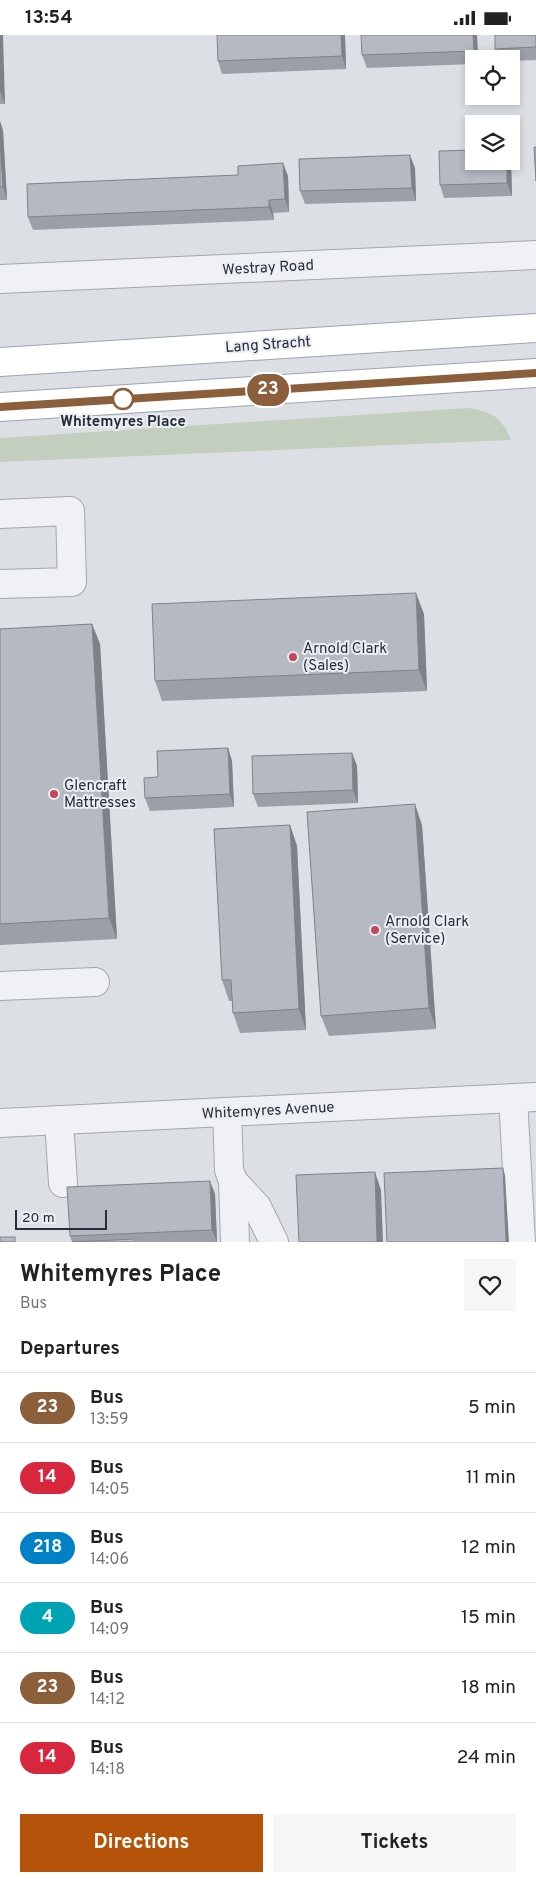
<!DOCTYPE html>
<style>
:root{--surface:#fff;--page:#f6f6f6;--text:#222;--muted:#767676;--line:#e0e0e0;--accent:#b45309}
body{margin:0;font-family:Overpass,sans-serif;background:var(--page);color:var(--text);height:100vh;display:flex;flex-direction:column;font-size:19px;white-space:nowrap}
*{box-sizing:border-box;margin:0}
p{font-size:16px;color:var(--muted)}
.icon{flex:none;width:28px;height:28px;fill:none;stroke:currentColor;stroke-width:2;stroke-linecap:round;stroke-linejoin:round}
.map{position:relative;height:1207px;overflow:hidden}
.side{display:flex;flex-direction:column;background:var(--surface);flex:1}
.side>*{flex:none}
.badge{padding:0 10px;border-radius:16px;font-size:18px;line-height:32px}
.fabs{position:absolute;left:465px;top:15px;display:grid;gap:10px}
.fabs a{display:grid;place-items:center;width:55px;height:55px;border-radius:0px;background:var(--surface);box-shadow:0 2px 8px #0003;font-size:25px}
.scale{position:absolute;left:15px;bottom:12px;width:92px;box-sizing:border-box;padding-left:5px;border:2px solid #272e3b;border-top:0;font-size:14px;line-height:18px;white-space:nowrap;color:#272e3b;-webkit-text-stroke:4px #ebeff3;paint-order:stroke}
.map>.badge{position:absolute;translate:-50% -50%;box-shadow:0 0 0 2px #fff}
h2{padding:0 20px;font-size:19px;line-height:45px}
.round{display:grid;place-items:center;flex:none;width:52px;height:52px;border-radius:0px;background:var(--page)}
.summary{display:flex;align-items:center;justify-content:space-between;height:85px;padding:0 20px}
h1{font-size:24px;font-weight:700;line-height:38px}
.primary-button{display:flex;gap:10px;margin-top:auto;padding:10px 20px}
.primary-button a{flex:1;height:58px;border-radius:0px;background:var(--accent);color:#fff;font-size:20px;font-weight:700;line-height:58px;text-align:center}
.primary-button a+a{background:var(--page);color:var(--text)}
ul{padding:0;list-style:none}
li{display:flex;align-items:center;gap:15px;height:70px;padding:0 20px;border-top:1px solid var(--line)}
li div{flex:1}
li b{display:block;font-size:19px}
li em{font-style:normal}
li .badge{min-width:55px;font-weight:700;text-align:center}
.status{display:flex;justify-content:space-between;align-items:center;height:35px;padding:0 25px;background:var(--surface);direction:ltr}
.status svg{height:14px;fill:currentColor}
.map>svg:first-child{display:block}
.green{fill:#c2cfbe}
.lines{fill:none;stroke-linecap:round;stroke-linejoin:round}
.minor-casing{stroke:#a2a7af;stroke-width:30}
.major-casing{stroke:#9da4b0;stroke-width:30}
.minor{stroke:#eff1f4;stroke-width:28}
.major{stroke:#fff;stroke-width:28}
.wall{fill:#9b9fa7}
.shaded-wall{fill:#7e8288}
.building{fill:#b4b9c2;stroke:#7e8288}
.line-casing{stroke:#fff;stroke-width:11}
.line{stroke:#8b5e3c;stroke-width:8}
.stop-dot{fill:#fff;stroke:#8b5e3c;stroke-width:2.5}
.poi-dot{fill:#c4485a;stroke:#ebeff3;stroke-width:2}
.labels{text-anchor:middle;stroke-width:4;stroke-linejoin:round;paint-order:stroke}
.street-label{font-size:15px;fill:#272e3b;stroke:#ebeff3}
.stop-label{font-size:15px;font-weight:bold;fill:#272e3b;stroke:#ebeff3}
.poi-label{font-size:15px;fill:#272e3b;stroke:#ebeff3;text-anchor:start}
</style>
<div class="status"><b>13:54</b><svg viewBox="0 0 49 12"><path d="M0 12V9h3v3zM5 12V6h3v6zM10 12V3h3v9zM15 12V0h3v12zM26 1h20v11H26zM47 4h2v5h-2z"/></svg></div>
<div class="map">
<svg width="536" height="1207" viewBox="0 0 536 1207">
<rect width="100%" height="100%" fill="#dce0e5"/>
<!-- green -->
<path class="green" d="M468,373C492,377 502,382 511,405L0,427V403Z"/>
<g class="lines">
<!-- minor casing -->
<g class="minor-casing">
<g id="minor">
<path d="M0,244L536,220"/>
<path d="M0,479L70,476L72,547L0,549"/>
<path d="M0,951L95,947"/>
<path d="M513,1063L521,1207"/>
<path d="M227,1077L229,1135L233,1146"/>
<path d="M59,1085L63,1148"/>
<path d="M0,1088L536,1062"/>
<path d="M235,1207L233,1146L257,1172L274,1207"/>
</g>
</g>
<!-- major casing -->
<g class="major-casing">
<g id="major">
<path d="M0,327L536,293"/>
<path d="M0,372L536,338"/>
</g>
</g>
<!-- minor -->
<use href="#minor" class="minor"/>
<!-- major -->
<use href="#major" class="major"/>
</g>
<!-- wall -->
<g class="wall">
<path d="M0,0L5,69H0Z"/>
<path d="M477,0L478,24H474V29L367,33L362,20Z"/>
<path d="M536,0V25L511,26V24H499L495,14Z"/>
<path d="M345,1L346,34L222,39L218,26Z"/>
<path d="M0,86L3,96L7,165H0Z"/>
<path d="M511,126L512,161L444,163L440,150Z"/>
<path d="M415,133L416,166L305,169L300,156Z"/>
<path d="M288,141L289,177L273,178L274,185L33,195L28,182Z"/>
<path d="M424,579L427,656L162,666L155,646Z"/>
<path d="M92,589L100,609L117,904L0,910V594Z"/>
<path d="M228,713L232,726L234,772L150,776L145,763L158,742Z"/>
<path d="M352,718L357,731L358,768L258,772L253,759Z"/>
<path d="M290,790L297,811L306,995L240,998L233,978L232,966H229L222,945Z"/>
<path d="M422,790L436,994L329,1001L321,981Z"/>
<path d="M215,1159L217,1207H72L70,1201Z"/>
</g>
<!-- shaded-wall -->
<g class="shaded-wall">
<path d="M0,0H3L5,69L0,56Z"/>
<path d="M341,0H345V1L346,34L342,21Z"/>
<path d="M473,0H477L478,24H476L474,16Z"/>
<path d="M0,86L3,96L7,165L3,152L0,105Z"/>
<path d="M410,120L415,133L416,166L412,153Z"/>
<path d="M507,126L511,127L512,161L507,148Z"/>
<path d="M283,128L288,141L289,177L285,164Z"/>
<path d="M269,165L273,178L274,185L269,172Z"/>
<path d="M416,558L424,579L427,656L419,635Z"/>
<path d="M92,589L100,609L117,904L109,883Z"/>
<path d="M228,713L232,726L234,772L230,759Z"/>
<path d="M352,718L357,731L358,768L353,755Z"/>
<path d="M415,769L422,790L436,994L429,973Z"/>
<path d="M290,790L297,811L306,995L299,974Z"/>
<path d="M503,1133L505,1140L509,1207H506Z"/>
<path d="M375,1137L381,1155L383,1207H377Z"/>
<path d="M210,1146L215,1159L217,1207L212,1195Z"/>
</g>
<!-- building -->
<g class="building">
<path d="M217,0H341L342,21L218,26Z"/>
<path d="M361,0H473L474,16L362,20Z"/>
<path d="M495,0H536V12L495,14Z"/>
<path d="M0,105L3,152H0Z"/>
<path d="M534,112H536V146Z"/>
<path d="M474,115V126H507V148L440,150L439,116Z"/>
<path d="M410,120L412,153L300,156L299,124Z"/>
<path d="M283,128L285,164L269,165V172L28,182L27,149L238,140V131Z"/>
<path d="M416,558L419,635L155,646L152,569Z"/>
<path d="M92,589L109,883L0,889V594Z"/>
<path d="M228,713L230,759L145,763L144,743L158,742L157,716Z"/>
<path d="M352,718L353,755L253,759L252,721Z"/>
<path d="M415,769L429,973L321,981L307,777Z"/>
<path d="M290,790L299,974L233,978L231,945H222L214,794Z"/>
<path d="M503,1133L506,1207H387L384,1138Z"/>
<path d="M375,1137L377,1207H299L296,1140Z"/>
<path d="M210,1146L212,1195L70,1201L67,1152Z"/>
<rect x="0" y="1202" width="15" height="5"/>
<path d="M134,1204V1207H72Z"/>
</g>
<g class="lines">
<!-- line casing -->
<g class="line-casing">
<path id="line" d="M0,372L536,338"/>
</g>
<!-- line -->
<use href="#line" class="line"/>
</g>
<!-- markers -->
<circle class="stop-dot" cx="123" cy="364" r="10"/>
<g class="poi-dot">
<circle cx="293" cy="622" r="5"/>
<circle cx="54" cy="759" r="5"/>
<circle cx="375" cy="895" r="5"/>
</g>
<g class="labels">
<!-- street labels -->
<g class="street-label">
<text transform="translate(268 232) rotate(-3)" y="5">Westray Road</text>
<text transform="translate(268 309) rotate(-4)" y="5">Lang Stracht</text>
<text transform="translate(268 1075) rotate(-3)" y="5">Whitemyres Avenue</text>
</g>
<!-- stop labels -->
<g class="stop-label">
<text x="123" y="391">Whitemyres Place</text>
</g>
<!-- poi labels -->
<g class="poi-label">
<text x="303" y="618">Arnold Clark<tspan x="303" dy="17">(Sales)</tspan></text>
<text x="64" y="755">Glencraft<tspan x="64" dy="17">Mattresses</tspan></text>
<text x="385" y="891">Arnold Clark<tspan x="385" dy="17">(Service)</tspan></text>
</g>
</g>
</svg>
<div class="fabs">
<a><svg class="icon" aria-label="locate" viewBox="0 0 24 24"><circle cx="12" cy="12" r="6"/><path d="M12 2v4M12 18v4M2 12h4M18 12h4"/></svg></a>
<a><svg class="icon" aria-label="layers" viewBox="0 0 24 24"><path d="M12 4l9 5-9 5-9-5zM3 14l9 5 9-5"/></svg></a>
</div>
<div class="scale">20 m</div>
<b class="badge" style="left:268px;top:355px;background:#8b5e3c;color:#fff">23</b>
</div>
<section class="side">
<div class="summary"><div><h1>Whitemyres Place</h1><p>Bus</p></div><a class="round"><svg class="icon" aria-label="heart" viewBox="0 0 24 24"><path d="M12 20l-8-8c-3-5 5-10 8-4 3-6 11-1 8 4z"/></svg></a></div>
<h2>Departures</h2>
<ul>
<li><span class="badge" style="background:#8b5e3c;color:#fff">23</span><div><b>Bus</b><p>13:59</p></div><em>5 min</em></li>
<li><span class="badge" style="background:#d7263d;color:#fff">14</span><div><b>Bus</b><p>14:05</p></div><em>11 min</em></li>
<li><span class="badge" style="background:#0081c7;color:#fff">218</span><div><b>Bus</b><p>14:06</p></div><em>12 min</em></li>
<li><span class="badge" style="background:#00a3b4;color:#fff">4</span><div><b>Bus</b><p>14:09</p></div><em>15 min</em></li>
<li><span class="badge" style="background:#8b5e3c;color:#fff">23</span><div><b>Bus</b><p>14:12</p></div><em>18 min</em></li>
<li><span class="badge" style="background:#d7263d;color:#fff">14</span><div><b>Bus</b><p>14:18</p></div><em>24 min</em></li>
</ul>
<div class="primary-button"><a>Directions</a><a>Tickets</a></div>
</section>
